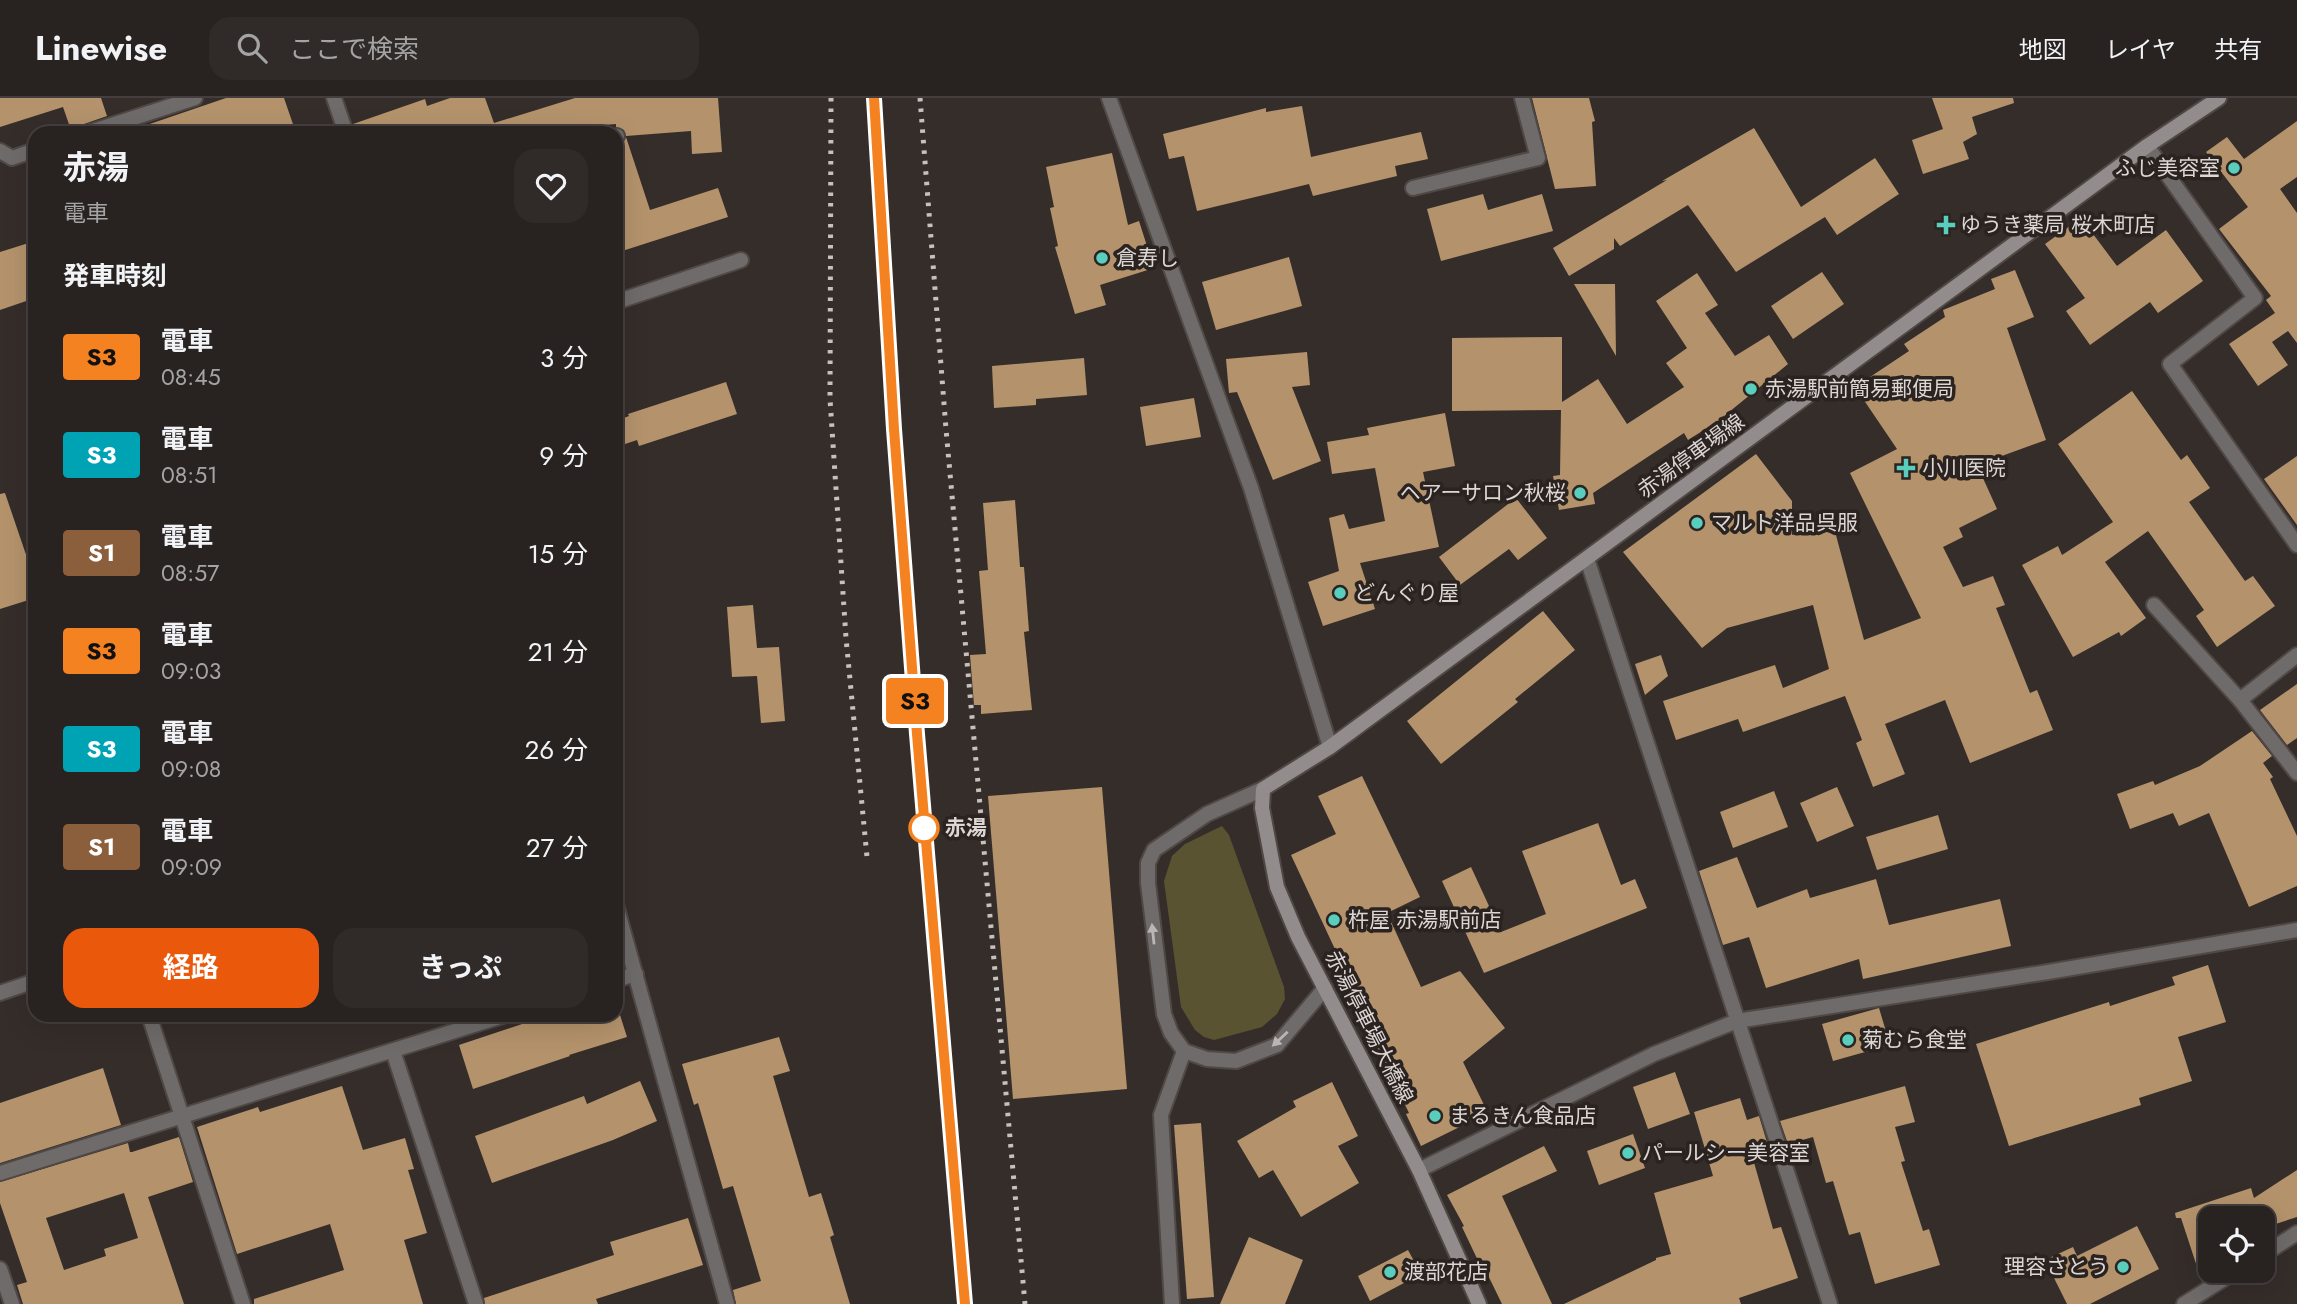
<!DOCTYPE html>
<html lang="ja">
<meta charset="utf-8">
<style>
:root{--surface:#282220;--page:#302a29;--text:#f1f3f6;--muted:#a5a4a5;--line:#443f3e;--accent:#ea580c}
body{margin:0;font-family:Jost,"Noto Sans JP",sans-serif;background:var(--page);color:var(--text);height:100vh;display:flex;flex-direction:column;font-size:26px;white-space:nowrap}
*{box-sizing:border-box;margin:0}
p{font-size:23px;color:var(--muted)}
.icon{flex:none;width:38px;height:38px;fill:none;stroke:currentColor;stroke-width:2;stroke-linecap:round;stroke-linejoin:round}
.map{position:relative;flex:1;overflow:hidden}
.panel{position:absolute;left:28px;top:28px;width:595px;height:896px;display:flex;flex-direction:column;background:var(--surface);border-radius:21px;box-shadow:0 7px 28px #0002,0 0 0 2px var(--line)}
.panel>*{flex:none}
.badge{padding:0 14px;border-radius:5px;font-size:24px;line-height:46px}
.fabs{position:absolute;left:2198px;top:1108px;display:grid;gap:14px}
.fabs a{display:grid;place-items:center;width:77px;height:77px;border-radius:14px;background:var(--surface);box-shadow:0 7px 28px #0002,0 0 0 2px var(--line);font-size:35px}
.map>.badge{position:absolute;translate:-50% -50%;box-shadow:0 0 0 4px #fff}
h2{padding:0 35px;font-size:26px;line-height:63px}
.round{display:grid;place-items:center;flex:none;width:74px;height:74px;border-radius:21px;background:var(--page)}
.overview{display:flex;align-items:center;justify-content:space-between;height:119px;padding:0 35px}
h1{font-size:33px;font-weight:700;line-height:52px}
.cta{display:flex;gap:14px;margin-top:auto;padding:14px 35px}
.cta a{flex:1;height:80px;border-radius:21px;background:var(--accent);color:#fff;font-size:28px;font-weight:700;line-height:80px;text-align:center}
.cta a+a{background:var(--page);color:var(--text)}
ul{padding:0;list-style:none}
li{display:flex;align-items:center;gap:21px;height:98px;padding:0 35px}
li div{flex:1}
li b{display:block;font-size:26px}
li em{font-style:normal}
li .badge{min-width:77px;font-weight:700;text-align:center}
header{display:flex;align-items:center;gap:42px;box-sizing:border-box;height:98px;padding:0 35px;background:var(--surface);border-bottom:2px solid var(--line)}
header strong{font-size:33px}
nav{display:flex;gap:38px;margin-inline-start:auto;font-size:24px}
.search{width:490px;height:63px;background:var(--page);display:flex;align-items:center;gap:18px;box-sizing:border-box;padding:0 24px;border-radius:21px;color:var(--muted);font-size:26px}
.map>svg:first-child{display:block}
.green{fill:#5a5332}
.building{fill:#b4936c;fill-rule:evenodd}
.lines{fill:none;stroke-linecap:round;stroke-linejoin:round}
.service-casing{stroke:#504845;stroke-width:18}
.minor-casing{stroke:#504845;stroke-width:18}
.tertiary-casing{stroke:#504845;stroke-width:18}
.secondary-casing{stroke:#504845;stroke-width:18}
.service{stroke:#6f6b6b;stroke-width:14}
.minor{stroke:#6f6b6b;stroke-width:14}
.tertiary{stroke:#6f6b6b;stroke-width:14}
.secondary{stroke:#938c8c;stroke-width:14}
.rail{stroke:#c6c0be;stroke-width:5;stroke-dasharray:3.5 7;stroke-linecap:butt}
.oneway{fill:#bbb6b4}
.line-casing{stroke:#fff;stroke-width:16}
.line{stroke:#f58220;stroke-width:10}
.poi-dot{fill:#5acebd;stroke:#2b2320;stroke-width:2.5}
.stop-dot{fill:#fff;stroke:#f58220;stroke-width:3.5}
.labels{text-anchor:middle;stroke-width:7;stroke-linejoin:round;paint-order:stroke}
.poi-label{font-size:21px;fill:#dcd6d4;stroke:#2b2320;text-anchor:start}
.street-label{font-size:21px;fill:#dcd6d4;stroke:#2b2320}
.stop-label{font-size:21px;font-weight:bold;fill:#dcd6d4;stroke:#2b2320;text-anchor:start}
</style>
<header>
<strong>Linewise</strong>
<div class="search"><svg class="icon" aria-label="search" viewBox="0 0 24 24"><circle cx="10" cy="10" r="6"/><path d="M15 15l6 6"/></svg>ここで検索</div>
<nav><a>地図</a><a>レイヤ</a><a>共有</a></nav>
</header>
<div class="map">
<svg width="2297" height="1206" viewBox="0 0 2297 1206">
<rect width="100%" height="100%" fill="#352d2a"/>
<!-- green -->
<path class="green" d="M1222,728L1229,737L1284,889L1285,901L1277,916L1262,929L1214,942L1204,939L1195,932L1181,909L1164,783L1172,758L1185,746Z"/>
<!-- building -->
<g class="building">
<path d="M0,0H101L107,18L84,26L79,29L78,35H72L63,9L0,29Z"/>
<path d="M226,0H284L296,35H136L135,31Z"/>
<path d="M450,0H485L494,25L575,0H718L722,54L692,56L691,33L626,38L624,32L616,29V26L562,30L563,35H355L353,26L425,1L427,8Z"/>
<path d="M1532,0H1589L1595,23L1592,24L1596,88L1555,91Z"/>
<path d="M1932,0H2013L2014,5L1972,19L1977,36L1963,44L1969,61L1923,76L1912,42L1943,31Z"/>
<path d="M1302,8L1311,59L1421,34L1428,61L1395,68L1397,78L1313,98L1309,86L1197,113L1184,58L1169,61L1163,36L1266,10V14Z"/>
<path d="M2297,23V79L2280,91L2297,115V245L2288,233L2272,244L2288,267L2258,288L2229,246L2275,215L2266,202L2271,198L2219,131L2248,109L2206,54L2227,39L2244,61Z"/>
<path d="M1754,30L1801,109L1875,60L1899,96L1837,137L1825,119L1736,174L1688,107L1620,148L1614,140V151L1569,178L1553,150L1667,82L1662,83Z"/>
<path d="M626,39L650,112L718,90L728,119L616,155V48L623,46Z"/>
<path d="M1112,55L1128,127L1139,123L1154,170L1100,187L1106,207L1075,216L1055,149L1058,148L1050,110L1054,109L1046,69Z"/>
<path d="M1483,96L1488,112L1542,96L1553,133L1441,163L1427,111Z"/>
<path d="M2081,120L2117,168L2166,132L2203,183L2158,215L2150,204L2090,247L2066,213L2085,200L2045,146Z"/>
<path d="M35,143V200L0,212V154Z"/>
<path d="M1289,159L1302,208L1216,232L1202,184Z"/>
<path d="M2015,172L2034,219L2007,230L2046,342L1977,367L1997,411L1959,430L1963,439L1943,449L1963,489L1993,478L2005,507L1996,510L2030,595L2037,592L2053,632L1970,665L1945,602L1885,626L1905,676L1873,689L1856,645L1862,642L1845,598L1743,634L1738,621L1676,642L1663,603L1775,567L1783,590L1829,571L1813,507L1727,530L1702,550L1623,454L1756,356L1792,403V437L1833,426L1864,542L1921,520L1850,375L1897,351L1855,289L1909,253L1904,246L1945,219L1943,212L1995,191L1991,181Z"/>
<path d="M1822,174L1844,206L1793,241L1771,208Z"/>
<path d="M1697,175L1718,207L1705,215L1735,258L1769,237L1788,266L1718,323L1688,342L1684,335L1593,395L1595,406L1559,412L1553,378L1560,377L1561,312L1452,313V240L1562,239V304L1598,281L1627,326L1684,289L1666,265L1687,250L1656,203Z"/>
<path d="M1574,186H1615L1616,258Z"/>
<path d="M1307,254L1310,287L1292,289L1321,363L1273,382L1237,294L1229,295L1226,261Z"/>
<path d="M1084,260L1087,297L1036,301V307L994,310L992,268Z"/>
<path d="M726,284L737,316L639,348L637,342L616,349V323L629,318L628,316Z"/>
<path d="M2132,293L2181,362L2187,357L2210,390L2189,404L2245,483L2253,478L2275,508L2217,549L2196,518L2204,512L2148,433L2105,464L2146,520L2121,538L2119,534L2073,559L2022,467L2058,448L2062,457L2113,424L2058,346Z"/>
<path d="M1194,300L1201,339L1146,348L1140,309Z"/>
<path d="M1445,315L1455,368L1423,374L1439,449L1360,465L1375,511L1323,528L1308,484L1339,473L1329,420L1344,416L1349,431L1385,423L1375,370L1332,376L1327,344L1369,337L1367,330Z"/>
<path d="M2297,358V427L2264,381Z"/>
<path d="M5,395L35,483V500L0,511V396Z"/>
<path d="M1516,400L1547,440L1518,462L1509,451L1460,487L1439,459Z"/>
<path d="M1015,402L1020,469H1024L1029,533L1024,534L1032,612L981,616V607H974L970,557L986,556L979,473L988,472L983,405Z"/>
<path d="M753,507L757,550L779,549L785,623L761,625L757,578L732,579L727,509Z"/>
<path d="M1543,513L1575,552L1515,601L1518,604L1441,666L1407,623Z"/>
<path d="M1661,557L1668,578L1645,597L1635,566Z"/>
<path d="M2297,586V640L2287,647L2260,612Z"/>
<path d="M2252,633L2272,658L2263,665L2273,679L2270,681L2297,738V788L2249,809L2209,715L2179,728L2173,715L2130,731L2117,696L2153,683L2155,687L2200,668Z"/>
<path d="M1362,678L1420,799L1387,815L1421,889L1460,873L1505,930L1463,964L1488,1015L1421,1048L1406,1016L1409,1015L1373,941L1376,939L1291,757L1336,736L1318,698Z"/>
<path d="M1102,689L1127,991L1013,1001L988,698Z"/>
<path d="M1837,689L1854,728L1817,744L1800,705Z"/>
<path d="M1774,693L1788,729L1733,750L1720,714Z"/>
<path d="M1938,717L1948,751L1877,772L1866,739Z"/>
<path d="M1598,725L1621,787L1635,781L1647,810L1484,875L1442,783L1471,769L1501,834L1546,816L1522,753Z"/>
<path d="M1737,759L1757,810L1807,791L1810,800L1876,781L1889,827L2000,801L2011,848L1863,881L1859,861L1766,890L1749,839L1723,847L1699,773Z"/>
<path d="M2208,867L2226,924L2178,939L2192,983L2139,1000L2141,1007L2009,1048L1976,946L2109,904L2110,908L2175,887L2172,879Z"/>
<path d="M1879,910L1890,947L1833,963L1822,926Z"/>
<path d="M549,917H620L627,939L569,957L570,958L473,991L459,947Z"/>
<path d="M779,939L790,973L773,978L809,1099L821,1095L834,1137L830,1139L850,1206H736L733,1192L761,1183L733,1088L723,1091L698,1005L694,1007L682,966Z"/>
<path d="M103,970L121,1027L0,1065V1005Z"/>
<path d="M1675,974L1690,1016L1648,1031L1633,989Z"/>
<path d="M640,983L657,1023L613,1042L492,1085L475,1038L584,998L587,1006Z"/>
<path d="M1332,984L1358,1038L1338,1048L1359,1085L1301,1119L1273,1072L1259,1080L1237,1043L1296,1009L1293,1003Z"/>
<path d="M342,988L363,1052L405,1040L414,1071L408,1072L427,1135L404,1142L423,1206H254V1201L344,1172L330,1126L237,1156L197,1029L258,1009L260,1014Z"/>
<path d="M1905,988L1915,1024L1895,1029L1905,1063L1901,1064L1923,1133L1929,1131L1940,1167L1875,1186L1860,1134L1849,1137L1833,1083L1826,1085L1813,1039L1788,1046L1780,1023Z"/>
<path d="M1740,1000L1747,1022L1759,1018L1769,1051L1757,1055L1758,1060L1753,1061L1773,1131L1781,1129L1798,1180L1739,1200L1741,1206H1564L1656,1162V1160L1671,1156L1654,1095L1713,1078L1694,1014Z"/>
<path d="M1201,1025L1214,1199L1187,1201L1174,1027Z"/>
<path d="M1633,1036L1645,1070L1599,1087L1587,1053Z"/>
<path d="M179,1039L193,1084L148,1099L184,1206H23L17,1187L27,1184L0,1105V1084L128,1045L130,1054H132ZM124,1095L138,1140L104,1151L106,1158L64,1172L46,1120Z"/>
<path d="M1544,1048L1557,1073L1502,1098L1552,1206H1502L1484,1169L1482,1171L1462,1129L1464,1128L1447,1097Z"/>
<path d="M2297,1072V1119L2263,1130V1120H2210V1178L2202,1184L2181,1120H2176L2175,1115L2251,1090L2254,1100Z"/>
<path d="M688,1120L703,1167L596,1201L598,1206H485L484,1200L614,1157L610,1144Z"/>
<path d="M2137,1128L2159,1171L2090,1206H2067L2045,1162L2073,1149L2077,1158Z"/>
<path d="M1249,1139L1303,1162L1285,1206H1220Z"/>
<path d="M1408,1152L1421,1176L1370,1203L1358,1178Z"/>
</g>
<g class="lines">
<!-- service casing -->
<g class="service-casing">
<g id="service">
<path d="M87,35L195,0"/>
<path d="M616,39L617,38"/>
<path d="M2147,48L2255,200L2170,266L2297,447"/>
<path d="M0,53L12,60L35,52"/>
<path d="M1413,90L1538,60L1522,0"/>
<path d="M616,204L741,162"/>
<path d="M2154,507L2240,602L2297,675"/>
<path d="M2240,602L2297,557"/>
<path d="M616,882L636,876"/>
<path d="M149,917L243,1206"/>
<path d="M1737,923L2048,874L2297,832"/>
<path d="M393,953L476,1206"/>
<path d="M0,1075L506,917"/>
<path d="M0,1171L12,1206"/>
<path d="M1172,1206L1161,1017L1184,953"/>
</g>
</g>
<!-- minor casing -->
<g class="minor-casing">
<g id="minor">
<path d="M334,0L346,35"/>
<path d="M1587,461L1830,1206"/>
<path d="M1263,691L1207,716L1154,752L1148,765V785L1164,916L1171,935L1184,953L1207,961L1236,963L1277,947L1325,890"/>
<path d="M616,807L727,1206"/>
<path d="M0,895L35,883"/>
<path d="M1419,1072L1654,956L1737,923"/>
<path d="M2263,1157L2297,1135"/>
<path d="M2184,1206L2238,1172"/>
</g>
</g>
<!-- tertiary casing -->
<g class="tertiary-casing">
<path id="tertiary" d="M1109,0L1251,390L1330,649"/>
</g>
<!-- secondary casing -->
<g class="secondary-casing">
<path id="secondary" d="M1479,1206L1419,1072L1298,839L1277,789L1262,710L1263,691L1330,649L2147,48L2219,0"/>
</g>
<!-- service -->
<use href="#service" class="service"/>
<!-- minor -->
<use href="#minor" class="minor"/>
<!-- tertiary -->
<use href="#tertiary" class="tertiary"/>
<!-- secondary -->
<use href="#secondary" class="secondary"/>
<!-- rail -->
<g class="rail">
<path d="M831,0L830,301L846,540L867,759"/>
<path d="M874,0L894,331L923,714L965,1206"/>
<path d="M920,0L946,331L1025,1206"/>
</g>
</g>
<!-- one-way arrows -->
<defs><path id="oneway-solid" d="M-6-.8H1V-3.2L6.5 0L1 3.2V.8H-6Z" transform="scale(1.75)"/></defs>
<g class="oneway">
<use href="#oneway-solid" transform="translate(1153 836) rotate(-96)"/>
<use href="#oneway-solid" transform="translate(1280 941) rotate(137)"/>
</g>
<g class="lines">
<!-- line casing -->
<g class="line-casing">
<path id="line" d="M874,0L894,331L917,636L965,1206"/>
</g>
<!-- line -->
<use href="#line" class="line"/>
</g>
<!-- markers -->
<g class="poi-dot">
<circle cx="2234" cy="70" r="7"/>
<path d="M1942.5 116.5h7v7h7v7h-7v7h-7v-7h-7v-7h7z"/>
<circle cx="1102" cy="160" r="7"/>
<circle cx="1751" cy="291" r="7"/>
<path d="M1902.5 359.5h7v7h7v7h-7v7h-7v-7h-7v-7h7z"/>
<circle cx="1580" cy="395" r="7"/>
<circle cx="1697" cy="425" r="7"/>
<circle cx="1340" cy="495" r="7"/>
<circle cx="1334" cy="822" r="7"/>
<circle cx="1848" cy="942" r="7"/>
<circle cx="1435" cy="1018" r="7"/>
<circle cx="1628" cy="1055" r="7"/>
<circle cx="2123" cy="1169" r="7"/>
<circle cx="1390" cy="1174" r="7"/>
</g>
<circle class="stop-dot" cx="924" cy="730" r="14"/>
<g class="labels">
<!-- poi labels -->
<g class="poi-label">
<text x="2220" y="77" text-anchor="end">ふじ美容室</text>
<text x="1960" y="134">ゆうき薬局 桜木町店</text>
<text x="1116" y="167">倉寿し</text>
<text x="1765" y="298">赤湯駅前簡易郵便局</text>
<text x="1922" y="377">小川医院</text>
<text x="1566" y="402" text-anchor="end">ヘアーサロン秋桜</text>
<text x="1711" y="432">マルト洋品呉服</text>
<text x="1354" y="502">どんぐり屋</text>
<text x="1348" y="829">杵屋 赤湯駅前店</text>
<text x="1862" y="949">菊むら食堂</text>
<text x="1449" y="1025">まるきん食品店</text>
<text x="1642" y="1062">パールシー美容室</text>
<text x="2109" y="1176" text-anchor="end">理容さとう</text>
<text x="1404" y="1181">渡部花店</text>
</g>
<!-- street labels -->
<g class="street-label">
<text transform="translate(1691 358) rotate(-36)" y="7">赤湯停車場線</text>
<text transform="translate(1369 929) rotate(63)" y="7">赤湯停車場大橋線</text>
</g>
<!-- stop labels -->
<g class="stop-label">
<text x="945" y="737">赤湯</text>
</g>
</g>
</svg>
<div class="fabs">
<a><svg class="icon" aria-label="locate" viewBox="0 0 24 24"><circle cx="12" cy="12" r="6"/><path d="M12 2v4M12 18v4M2 12h4M18 12h4"/></svg></a>
</div>
<b class="badge" style="left:915px;top:603px;background:#f58220;color:#111">S3</b>
<section class="panel">
<div class="overview"><div><h1>赤湯</h1><p>電車</p></div><a class="round"><svg class="icon" aria-label="heart" viewBox="0 0 24 24"><path d="M12 20l-8-8c-3-5 5-10 8-4 3-6 11-1 8 4z"/></svg></a></div>
<h2>発車時刻</h2>
<ul>
<li><span class="badge" style="background:#f58220;color:#111">S3</span><div><b>電車</b><p>08:45</p></div><em>3 分</em></li>
<li><span class="badge" style="background:#00a3b4;color:#fff">S3</span><div><b>電車</b><p>08:51</p></div><em>9 分</em></li>
<li><span class="badge" style="background:#8b5e3c;color:#fff">S1</span><div><b>電車</b><p>08:57</p></div><em>15 分</em></li>
<li><span class="badge" style="background:#f58220;color:#111">S3</span><div><b>電車</b><p>09:03</p></div><em>21 分</em></li>
<li><span class="badge" style="background:#00a3b4;color:#fff">S3</span><div><b>電車</b><p>09:08</p></div><em>26 分</em></li>
<li><span class="badge" style="background:#8b5e3c;color:#fff">S1</span><div><b>電車</b><p>09:09</p></div><em>27 分</em></li>
</ul>
<div class="cta"><a>経路</a><a>きっぷ</a></div>
</section>
</div>
